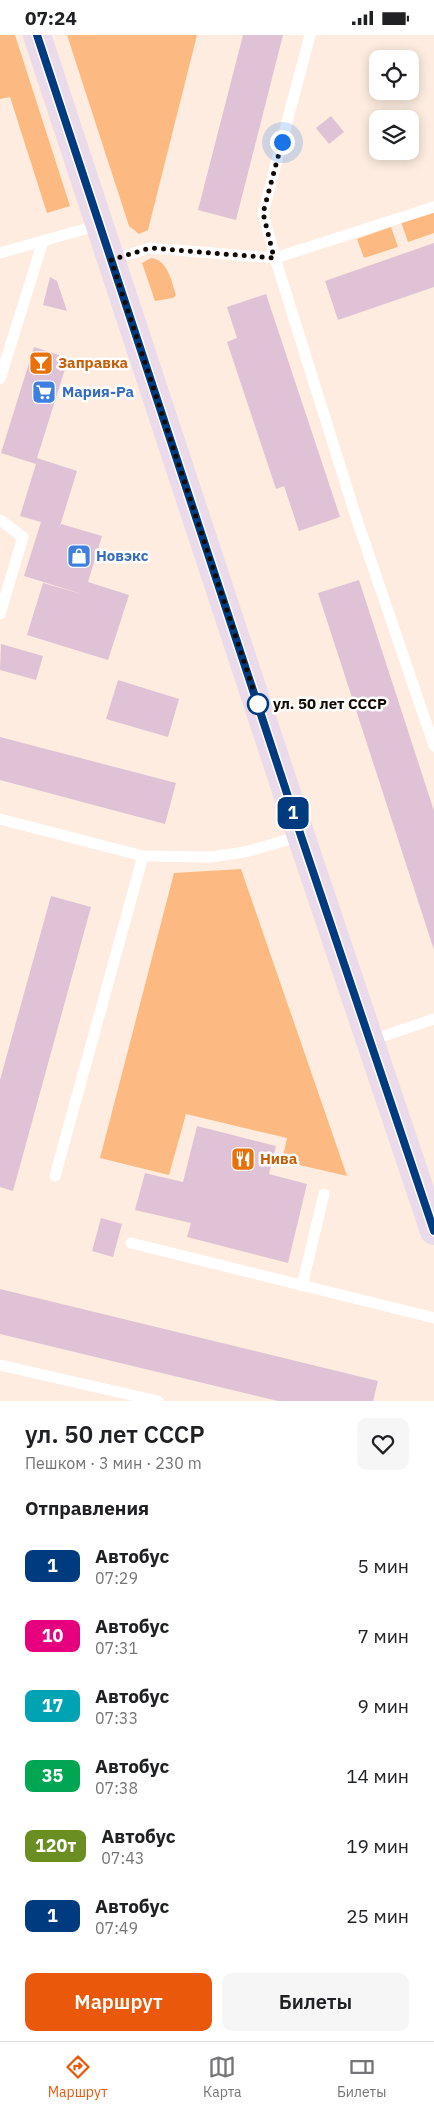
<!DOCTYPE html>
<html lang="ru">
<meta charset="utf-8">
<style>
:root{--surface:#fff;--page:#f6f6f6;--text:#202124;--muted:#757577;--line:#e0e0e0;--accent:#ea580c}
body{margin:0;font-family:"IBM Plex Sans",sans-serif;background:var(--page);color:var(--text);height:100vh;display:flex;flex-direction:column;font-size:19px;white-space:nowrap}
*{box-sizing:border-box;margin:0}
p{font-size:16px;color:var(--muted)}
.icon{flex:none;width:28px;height:28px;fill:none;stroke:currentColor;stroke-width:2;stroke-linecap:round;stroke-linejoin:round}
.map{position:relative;height:1366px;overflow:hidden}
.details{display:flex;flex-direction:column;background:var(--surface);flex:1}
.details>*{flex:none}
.badge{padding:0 10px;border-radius:8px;font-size:18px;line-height:32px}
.buttons{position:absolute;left:369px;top:15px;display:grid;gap:10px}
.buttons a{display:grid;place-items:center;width:50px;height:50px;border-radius:10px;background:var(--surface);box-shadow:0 2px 12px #0003;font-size:25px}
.you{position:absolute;width:25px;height:25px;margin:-12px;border:4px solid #fff;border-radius:50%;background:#1a73e8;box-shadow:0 0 0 8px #1a73e833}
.map>.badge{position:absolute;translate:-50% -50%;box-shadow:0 0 0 2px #fff}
h2{padding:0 25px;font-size:19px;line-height:45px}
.round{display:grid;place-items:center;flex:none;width:52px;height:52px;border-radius:10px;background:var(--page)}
.head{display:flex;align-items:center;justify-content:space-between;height:85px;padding:0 25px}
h1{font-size:24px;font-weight:600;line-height:38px}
.cta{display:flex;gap:10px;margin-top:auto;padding:10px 25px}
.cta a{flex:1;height:58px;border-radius:10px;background:var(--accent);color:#fff;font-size:20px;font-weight:600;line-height:58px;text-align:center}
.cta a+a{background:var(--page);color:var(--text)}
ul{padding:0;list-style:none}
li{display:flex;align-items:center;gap:15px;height:70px;padding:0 25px}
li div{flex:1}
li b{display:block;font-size:19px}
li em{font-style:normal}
li .badge{min-width:55px;font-weight:700;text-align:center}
.status{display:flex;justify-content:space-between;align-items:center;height:35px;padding:0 25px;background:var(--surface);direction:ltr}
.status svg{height:14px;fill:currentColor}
.dock{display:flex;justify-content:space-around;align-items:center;height:70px;border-top:1px solid var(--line);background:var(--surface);font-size:14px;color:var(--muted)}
.dock a{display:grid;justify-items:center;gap:2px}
.dock .selected{color:var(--accent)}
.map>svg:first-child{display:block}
.green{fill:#fcba82}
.building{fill:#dfc2d6}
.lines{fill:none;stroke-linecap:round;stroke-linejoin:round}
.lane{stroke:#fff;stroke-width:11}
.secondary{stroke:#ebdae9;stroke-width:28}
.line-casing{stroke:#fff;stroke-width:11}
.line{stroke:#003b80;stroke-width:8}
.walk{stroke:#130a04;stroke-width:5;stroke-dasharray:0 9}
.stop-dot{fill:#fff;stroke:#003b80;stroke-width:2.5}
.labels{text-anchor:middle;stroke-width:5;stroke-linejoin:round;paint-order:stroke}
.food-label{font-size:15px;font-weight:bold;fill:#c56008;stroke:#fdfdfd;text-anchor:start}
.shop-label{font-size:15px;font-weight:bold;fill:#366cbe;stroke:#fdfdfd;text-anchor:start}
.stop-label{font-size:15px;font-weight:bold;fill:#130a04;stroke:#fdfdfd;text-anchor:start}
</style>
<div class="status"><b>07:24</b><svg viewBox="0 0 49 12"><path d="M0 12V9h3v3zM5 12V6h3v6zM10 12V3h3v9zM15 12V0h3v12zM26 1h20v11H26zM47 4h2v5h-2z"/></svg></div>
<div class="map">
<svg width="434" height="1366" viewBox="0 0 434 1366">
<rect width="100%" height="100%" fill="#fdecdf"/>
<!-- green -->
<g class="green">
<path d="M0,0H15L70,171L47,178L10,62L0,64Z"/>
<path d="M67,0H197L148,195L139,199L129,191Z"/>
<path d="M434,176V198L408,207L401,187Z"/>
<path d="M391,192L398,212L364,223L357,204Z"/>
<path d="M151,223C168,225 171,245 176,260L173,263L155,266L142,228Z"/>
<path d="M241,834L347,1141L282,1126L287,1103L186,1079L169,1140L100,1123L174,838Z"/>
</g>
<!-- building -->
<g class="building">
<path d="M243,0H283L236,185L198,175Z"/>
<path d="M331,81L344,97L329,109L316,93Z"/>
<path d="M434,208V252L338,285L325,246Z"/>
<path d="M50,242L57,246L67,276L43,270Z"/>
<path d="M266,259L340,482L299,496L284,451L276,454L227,307L237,303L227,272Z"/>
<path d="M34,312L59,320L66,331L37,423L77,436L59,494L61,489L102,501L88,547L129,560L108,625L27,600L43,548L85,560L24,541L41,487L20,481L36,429L1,418Z"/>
<path d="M359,545L434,776V915L318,558Z"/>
<path d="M1,609L43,621L36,645L0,635Z"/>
<path d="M118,645L179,664L168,702L106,684Z"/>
<path d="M0,702L176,748L165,789L0,745Z"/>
<path d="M51,861L91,872L13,1156L0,1152V1045Z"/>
<path d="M197,1091L276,1111L269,1139L307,1149L288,1228L187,1202L191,1188L135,1175L145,1138L183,1147Z"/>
<path d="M101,1183L122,1189L113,1222L92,1216Z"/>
<path d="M0,1254L378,1346L373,1366H278L0,1299Z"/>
</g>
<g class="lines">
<!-- lane -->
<g class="lane">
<path d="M310,0L263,178L275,223L356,482L434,711"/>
<path d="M0,218L99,190"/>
<path d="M111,225L150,213L275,223L434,172"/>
<path d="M0,344L43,206"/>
<path d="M0,485L23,502L0,579"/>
<path d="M0,784L143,821L211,822L245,817L301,801"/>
<path d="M372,1005L434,984"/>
<path d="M55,1141L143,821"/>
<path d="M131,1208L434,1283"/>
<path d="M302,1251L324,1159"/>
<path d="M0,1330L158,1366"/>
</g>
<!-- secondary -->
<path class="secondary" d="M37,0L301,801L434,1196"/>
</g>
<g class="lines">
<!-- line casing -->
<g class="line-casing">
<path id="line" d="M37,0L301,801L434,1196"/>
</g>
<!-- line -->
<use href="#line" class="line"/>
<!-- walk -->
<path class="walk" d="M258,669L111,225L150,213L274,223L263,178L282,107"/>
</g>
<!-- icons -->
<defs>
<g id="bar-square" transform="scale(1.25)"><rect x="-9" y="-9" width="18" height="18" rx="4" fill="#e8710a" stroke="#fdfdfd"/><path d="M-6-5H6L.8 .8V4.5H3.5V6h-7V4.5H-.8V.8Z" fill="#fff"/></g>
<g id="supermarket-square" transform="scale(1.25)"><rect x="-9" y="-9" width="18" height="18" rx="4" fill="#3f7fe0" stroke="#fdfdfd"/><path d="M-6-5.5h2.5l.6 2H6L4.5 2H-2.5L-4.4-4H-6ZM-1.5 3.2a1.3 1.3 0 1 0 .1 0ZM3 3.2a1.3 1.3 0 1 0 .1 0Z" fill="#fff"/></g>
<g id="shop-square" transform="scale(1.25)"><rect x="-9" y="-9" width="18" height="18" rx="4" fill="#3f7fe0" stroke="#fdfdfd"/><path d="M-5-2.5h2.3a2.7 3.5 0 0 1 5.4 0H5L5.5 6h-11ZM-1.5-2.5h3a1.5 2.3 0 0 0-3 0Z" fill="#fff"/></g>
<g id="restaurant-square" transform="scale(1.25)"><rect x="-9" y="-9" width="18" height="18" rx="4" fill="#e8710a" stroke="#fdfdfd"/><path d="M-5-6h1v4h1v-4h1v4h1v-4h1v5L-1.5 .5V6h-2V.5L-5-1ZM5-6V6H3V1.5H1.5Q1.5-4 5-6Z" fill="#fff"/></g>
</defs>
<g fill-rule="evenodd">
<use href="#bar-square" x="41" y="328"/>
<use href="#supermarket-square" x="44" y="357"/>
<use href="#shop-square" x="79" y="521"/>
<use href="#restaurant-square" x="243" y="1124"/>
</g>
<!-- markers -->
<circle class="stop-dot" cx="258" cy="669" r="10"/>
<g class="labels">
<!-- food labels -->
<g class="food-label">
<text x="58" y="333">Заправка</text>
<text x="260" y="1129">Нива</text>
</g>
<!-- shop labels -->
<g class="shop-label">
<text x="62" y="362">Мария-Ра</text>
<text x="96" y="526">Новэкс</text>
</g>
<!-- stop labels -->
<g class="stop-label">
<text x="273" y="674">ул. 50 лет СССР</text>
</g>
</g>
</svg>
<div class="buttons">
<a><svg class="icon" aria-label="locate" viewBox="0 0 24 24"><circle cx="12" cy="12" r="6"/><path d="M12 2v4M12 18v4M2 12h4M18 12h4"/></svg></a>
<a><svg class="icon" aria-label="layers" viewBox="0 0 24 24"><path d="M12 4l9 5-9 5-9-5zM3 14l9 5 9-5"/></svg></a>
</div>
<div class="you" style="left:282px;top:107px"></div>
<b class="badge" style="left:293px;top:778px;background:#003b80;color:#fff">1</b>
</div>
<section class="details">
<div class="head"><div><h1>ул. 50 лет СССР</h1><p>Пешком · 3 мин · 230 m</p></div><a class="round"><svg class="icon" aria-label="heart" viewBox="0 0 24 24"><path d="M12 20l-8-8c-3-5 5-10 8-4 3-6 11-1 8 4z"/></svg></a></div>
<h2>Отправления</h2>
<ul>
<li><span class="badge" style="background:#003b80;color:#fff">1</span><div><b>Автобус</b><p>07:29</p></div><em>5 мин</em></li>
<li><span class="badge" style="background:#e6007e;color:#fff">10</span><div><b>Автобус</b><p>07:31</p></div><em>7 мин</em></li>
<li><span class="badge" style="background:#00a3b4;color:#fff">17</span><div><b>Автобус</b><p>07:33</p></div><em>9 мин</em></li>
<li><span class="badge" style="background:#00a651;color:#fff">35</span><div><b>Автобус</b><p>07:38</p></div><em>14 мин</em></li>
<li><span class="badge" style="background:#6b8e23;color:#fff">120т</span><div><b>Автобус</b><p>07:43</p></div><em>19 мин</em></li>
<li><span class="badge" style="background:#003b80;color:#fff">1</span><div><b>Автобус</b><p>07:49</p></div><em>25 мин</em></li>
</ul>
<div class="cta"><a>Маршрут</a><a>Билеты</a></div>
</section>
<nav class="dock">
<a class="selected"><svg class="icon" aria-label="directions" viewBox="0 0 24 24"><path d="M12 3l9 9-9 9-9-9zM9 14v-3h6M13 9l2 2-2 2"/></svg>Маршрут</a>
<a><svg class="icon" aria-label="map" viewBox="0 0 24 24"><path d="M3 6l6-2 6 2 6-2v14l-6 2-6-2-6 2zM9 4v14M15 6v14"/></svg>Карта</a>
<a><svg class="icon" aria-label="tickets" viewBox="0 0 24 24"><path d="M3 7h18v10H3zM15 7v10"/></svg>Билеты</a>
</nav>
